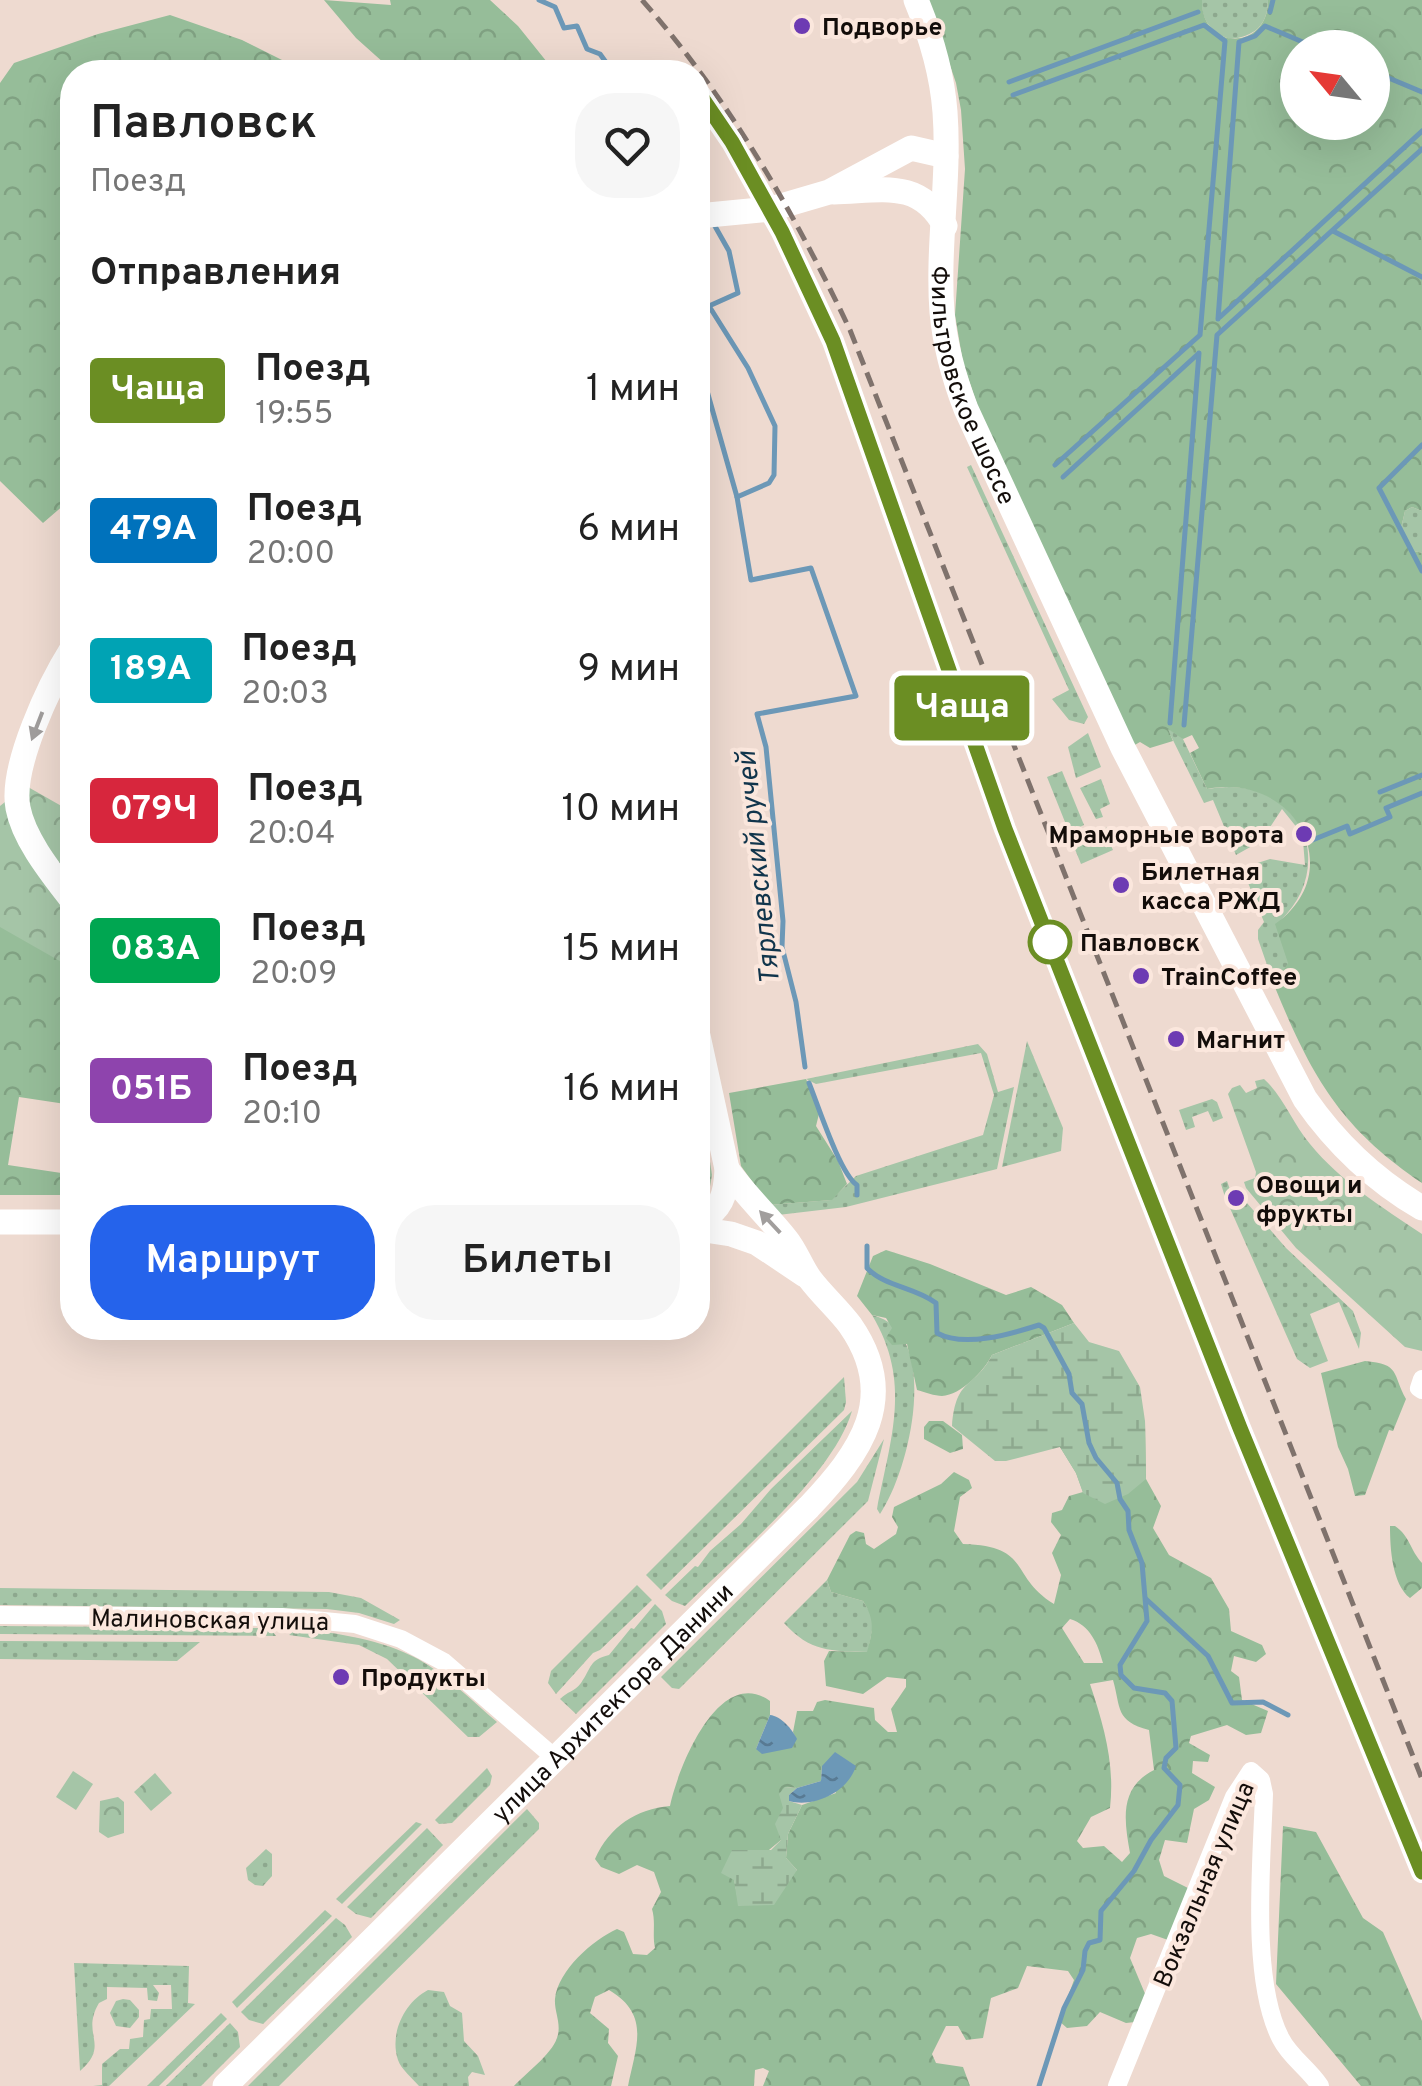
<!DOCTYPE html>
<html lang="ru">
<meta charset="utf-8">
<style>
:root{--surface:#fff;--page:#f6f6f6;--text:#222;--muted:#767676;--accent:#2563eb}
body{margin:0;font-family:Overpass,sans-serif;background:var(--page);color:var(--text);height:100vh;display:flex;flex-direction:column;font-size:38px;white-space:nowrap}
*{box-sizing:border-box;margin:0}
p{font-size:32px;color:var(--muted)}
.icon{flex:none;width:55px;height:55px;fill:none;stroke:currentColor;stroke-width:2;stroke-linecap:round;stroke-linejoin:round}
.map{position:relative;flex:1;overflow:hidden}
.panel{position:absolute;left:60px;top:60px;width:650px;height:1280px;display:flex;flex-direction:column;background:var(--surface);border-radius:40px;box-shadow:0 10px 40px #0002}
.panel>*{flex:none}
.badge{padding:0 20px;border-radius:8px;font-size:35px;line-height:65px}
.needle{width:65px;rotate:299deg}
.fabs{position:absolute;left:1280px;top:30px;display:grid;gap:20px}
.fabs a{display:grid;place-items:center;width:110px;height:110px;border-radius:50%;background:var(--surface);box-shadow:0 10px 40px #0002;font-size:50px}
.map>.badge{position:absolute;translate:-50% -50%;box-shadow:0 0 0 5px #fff}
h2{padding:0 30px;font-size:38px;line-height:90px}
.round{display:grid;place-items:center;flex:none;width:105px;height:105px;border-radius:40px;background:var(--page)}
.summary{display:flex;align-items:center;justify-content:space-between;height:170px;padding:0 30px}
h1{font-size:48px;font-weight:600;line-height:75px}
.primary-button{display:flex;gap:20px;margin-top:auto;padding:20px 30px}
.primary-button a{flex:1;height:115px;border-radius:40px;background:var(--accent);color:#fff;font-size:40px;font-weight:600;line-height:115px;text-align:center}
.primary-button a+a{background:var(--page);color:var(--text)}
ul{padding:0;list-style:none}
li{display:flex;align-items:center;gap:30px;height:140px;padding:0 30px}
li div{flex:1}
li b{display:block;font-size:38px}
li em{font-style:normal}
li .badge{min-width:110px;font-weight:700;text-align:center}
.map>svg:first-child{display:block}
.grass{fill:url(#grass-dots)}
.forest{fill:url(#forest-crowns);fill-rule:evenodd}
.wetland{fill:url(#wetland-marsh)}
.park{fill:url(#park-crowns)}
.pitch{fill:#a5c5a7}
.water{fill:url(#water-ripples)}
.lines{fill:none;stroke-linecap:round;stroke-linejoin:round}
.stream{stroke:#6c98b7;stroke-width:5}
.street{stroke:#fff;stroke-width:18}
.secondary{stroke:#fff;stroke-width:25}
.rail{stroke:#7f726c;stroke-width:5;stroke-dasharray:15 8;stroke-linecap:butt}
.oneway{fill:#a19e9d}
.line-casing{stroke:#fff;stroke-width:22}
.line{stroke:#6b8e23;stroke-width:15}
.poi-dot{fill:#6d3bb3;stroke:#fbe7dd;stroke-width:4}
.stop-dot{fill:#fff;stroke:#6b8e23;stroke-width:5}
.labels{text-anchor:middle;stroke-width:8;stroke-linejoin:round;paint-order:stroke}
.poi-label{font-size:25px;font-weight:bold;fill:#130d0a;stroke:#fbe7dd;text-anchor:start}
.street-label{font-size:25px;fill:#130d0a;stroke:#fbe7dd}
.stop-label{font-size:25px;font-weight:bold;fill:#130d0a;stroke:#fbe7dd;text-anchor:start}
.water-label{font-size:28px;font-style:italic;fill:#11354c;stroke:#fbe7dd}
</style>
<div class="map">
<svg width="1422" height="2086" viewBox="0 0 1422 2086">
<defs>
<pattern id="grass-dots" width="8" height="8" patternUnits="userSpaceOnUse" patternTransform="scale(2.5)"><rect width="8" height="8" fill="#a5c5a7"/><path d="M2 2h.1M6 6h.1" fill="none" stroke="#8da88e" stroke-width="1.8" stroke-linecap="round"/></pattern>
<pattern id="forest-crowns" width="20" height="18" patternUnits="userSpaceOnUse" patternTransform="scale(2.5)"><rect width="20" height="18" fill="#96bd99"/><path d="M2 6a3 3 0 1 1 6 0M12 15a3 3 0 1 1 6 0" fill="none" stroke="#80a182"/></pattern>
<pattern id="wetland-marsh" width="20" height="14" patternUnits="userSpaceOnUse" patternTransform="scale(2.5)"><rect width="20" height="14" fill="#a5c5a7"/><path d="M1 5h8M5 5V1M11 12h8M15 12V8" fill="none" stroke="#8da88e"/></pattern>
<pattern id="park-crowns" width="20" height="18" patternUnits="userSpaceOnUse" patternTransform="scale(2.5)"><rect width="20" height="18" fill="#a5c5a7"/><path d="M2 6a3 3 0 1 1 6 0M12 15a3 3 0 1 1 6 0" fill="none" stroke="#8da88e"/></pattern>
<pattern id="water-ripples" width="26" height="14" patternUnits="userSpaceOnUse" patternTransform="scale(2.5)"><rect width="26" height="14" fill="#6c98b7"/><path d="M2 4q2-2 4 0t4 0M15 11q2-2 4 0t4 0" fill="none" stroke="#587a93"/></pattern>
</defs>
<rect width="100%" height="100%" fill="#eedad0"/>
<!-- grass -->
<g class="grass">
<path d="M1202,0H1268C1268,25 1254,37 1230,39C1211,33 1201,20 1202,0Z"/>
<path d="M971,465L1088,717L1084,724L1069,720L1052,699L1069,690L967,467Z"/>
<path d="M1412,507L1422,511V553L1410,550L1401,528L1405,511Z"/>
<path d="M1167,728L1182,737L1207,789C1248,782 1278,793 1301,827L1298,829L1282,809L1261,841L1236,855L1213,800L1204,803Z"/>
<path d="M1088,733L1101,767L1076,778L1068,747Z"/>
<path d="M1062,771L1084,825L1069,832L1047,777Z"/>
<path d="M1101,779L1110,804L1100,809L1103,817L1096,819L1080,788Z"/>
<path d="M1108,827L1111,830L1105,833L1113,850L1081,864L1072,842Z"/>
<path d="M1306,840C1313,871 1303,899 1280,921L1289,963L1274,985L1258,939V930L1264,922L1242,868L1270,859L1305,865L1303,841Z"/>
<path d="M1027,1041L1063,1128L1061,1151L1002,1167Z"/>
<path d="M978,1044L987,1054L998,1092L1014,1087L997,1169L846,1207L778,1215L769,1205L831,1200L856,1176L983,1135L994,1095L981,1053L816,1084L806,1079Z"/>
<path d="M1212,1099L1217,1102L1223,1118L1213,1122L1208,1111L1192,1117L1195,1127L1186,1130L1179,1110Z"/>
<path d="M1227,1181L1236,1207L1247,1203L1286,1248L1353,1311L1361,1333L1359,1349L1339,1302L1310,1314L1328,1361L1310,1368L1297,1359L1225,1197L1221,1184Z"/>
<path d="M872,1315C943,1332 910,1471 880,1514L877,1509C891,1437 912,1382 872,1315Z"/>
<path d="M844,1377L846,1402L844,1410L661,1590L646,1575Z"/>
<path d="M852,1411C833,1476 735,1556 685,1606L672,1601L665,1595L695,1566L698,1567L710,1551L741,1524L771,1489Z"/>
<path d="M884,1439L868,1501L679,1689L672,1688L661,1677L857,1482Z"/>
<path d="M827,1580L831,1592L863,1601L874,1619L868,1652C831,1651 810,1652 784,1623Z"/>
<path d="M637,1585L652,1600L600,1650L593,1653L556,1694L548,1683L551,1671Z"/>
<path d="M0,1588L329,1592L361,1598L400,1620L394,1624L359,1613L327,1609L0,1605Z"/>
<path d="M655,1604L662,1611L666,1624L576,1714L560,1699C568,1691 574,1692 581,1683C592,1667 589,1660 609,1655L631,1628L634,1629Z"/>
<path d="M0,1626L270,1628L276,1636L0,1634Z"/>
<path d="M298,1628C339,1634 381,1639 418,1659C447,1675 472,1701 497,1722L479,1737H468L387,1659L359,1645L289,1635Z"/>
<path d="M0,1641L200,1642L177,1661L0,1659Z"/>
<path d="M487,1768L492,1776L490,1785L452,1823L439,1824L435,1820Z"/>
<path d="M527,1809L539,1823V1829L279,2086H248Z"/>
<path d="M416,1822L422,1824L342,1904L336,1899Z"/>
<path d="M427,1828L443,1845L371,1918L356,1914L347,1907Z"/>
<path d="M266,1849L272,1854V1876L263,1886L255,1885L248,1880L246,1868Z"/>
<path d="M325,1910L332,1916L237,2008L232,2002Z"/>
<path d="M336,1918L345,1925L352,1937L263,2024L249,2020L241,2012Z"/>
<path d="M74,1963L189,1966L188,2003L195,2004L109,2086H93L102,2085V2064L120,2049H129L130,2039L143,2037L144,2020L150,2019L151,2009H172L171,1985H153L159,1993L157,2001L148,2000L147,1988L107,1987V1999L99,2003C80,2035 111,2044 80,2071Z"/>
<path d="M428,1990L444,1992L450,2006L462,2013L464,2041L478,2056L485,2075L472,2072L468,2077L469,2086H419C413,2079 401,2069 398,2060C389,2033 405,2002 428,1990Z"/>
<path d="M123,1999L130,2000L139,2010V2017L130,2028L116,2026L110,2013L116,2001Z"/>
<path d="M221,2013L227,2019L159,2086H147Z"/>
<path d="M230,2023L238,2032L240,2047L201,2086H166Z"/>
</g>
<!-- forest -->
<g class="forest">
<path d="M324,0L391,5L390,0H490L518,26L555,72H394L356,38Z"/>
<path d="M928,0H1202C1201,52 1269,51 1268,0H1422V511L1412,507L1405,511L1401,528L1410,550L1422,553V1183C1339,1127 1311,1075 1274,985L1288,963L1275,924C1349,872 1296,772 1207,789L1190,753L1199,748L1192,735L1183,739L1168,729L1173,741L1150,748L1140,742L1133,746L978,407L963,363L955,315L965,169L961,110L956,83ZM1298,48H1372V122H1298Z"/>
<path d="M170,15L242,40L306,72H72V498L43,523L0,481V83L14,63L98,34Z"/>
<path d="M0,907L72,950V1105L19,1097L8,1165L68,1174L72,1150V1195H0Z"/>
<path d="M806,1079L820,1110L816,1126L838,1161L847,1184L832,1200L769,1205L741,1166L729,1093Z"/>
<path d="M886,1250L930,1264L1006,1295L1031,1287L1062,1305L1074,1323L992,1355C984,1371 961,1395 942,1396C935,1396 924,1392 917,1390L907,1344L892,1345L886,1338L892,1328L886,1318L872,1315L857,1296L873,1256Z"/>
<path d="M1365,1361C1401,1364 1392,1374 1406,1399L1393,1431L1389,1430L1365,1495L1355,1496L1348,1469L1338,1447L1321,1373Z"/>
<path d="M929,1421H943L962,1435L963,1449L950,1453L924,1439V1427Z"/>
<path d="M1145,1421L1146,1479L1161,1506L1153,1528L1169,1555L1211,1578L1229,1609L1231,1631L1262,1645L1266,1654L1256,1662L1234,1656L1231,1671L1239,1677L1242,1700L1268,1711L1261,1733L1246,1735L1227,1725L1191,1736L1189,1743L1210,1755L1208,1762L1193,1761L1192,1773L1215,1787L1209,1800L1194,1809L1187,1843L1165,1840L1159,1860L1164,1876L1190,1889L1168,1940L1151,1934L1137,1938L1130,1958L1146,1996L1135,2022L1126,2023L1100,2012L1087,2026L1067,2028L1059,2021L1074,1980L1068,1971L1027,1966L1018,1988L991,1998L983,2038L966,2040L958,2026H946L932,2054L936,2063L963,2067L970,2086H763L769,2071L763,2068L755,2070L754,2086H628C636,2046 651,2015 609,1990L595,1997L590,2013L609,2029L608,2043L618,2056L611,2086H514C526,2073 551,2055 557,2038C562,2024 554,2012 555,1999C558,1970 593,1940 617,1929L624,1932L633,1954L647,1955L655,1948C652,1934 656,1923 652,1909L661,1892L654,1872L637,1865L619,1874L601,1867L595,1859C610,1826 636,1809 670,1806C678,1768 719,1664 770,1701V1715L756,1749L796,1739L793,1732L797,1711H813L817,1702L825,1700L874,1708L875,1720L888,1732H897L891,1709L906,1687V1679L887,1677L863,1694L826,1686L824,1661L829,1651L867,1652C873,1630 875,1620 863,1601L831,1592L827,1580L850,1535L856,1531L864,1533L866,1544L874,1549L896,1534L898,1527L892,1517L894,1507L941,1484L954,1472L969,1480L972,1488L960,1497L954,1531L963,1544C1033,1546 1008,1576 1054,1604L1061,1575L1052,1553L1061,1535L1051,1522L1052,1513L1062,1510L1069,1496L1083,1492L1076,1473L1060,1447L1084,1434ZM1070,1619C1090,1625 1098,1644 1103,1663H1084L1062,1628ZM1113,1680C1121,1708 1115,1721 1149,1730L1154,1770C1119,1788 1124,1819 1130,1853L1122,1862L1104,1846L1083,1848L1077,1841L1091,1817L1110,1808C1115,1764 1104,1726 1090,1684ZM822,1766L836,1793L802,1805L788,1834L786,1858L797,1870L739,1906L734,1879L781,1840L785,1787L797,1788L821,1781Z"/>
<path d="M1390,1526H1395C1410,1536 1410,1550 1422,1563V1588L1410,1598C1392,1584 1390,1548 1390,1526Z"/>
<path d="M1283,1826L1316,1832L1363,1918L1383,1932L1422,2021V2086H1361L1276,1984Z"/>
</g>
<!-- wetland -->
<g class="wetland">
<path d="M1074,1323L1089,1342L1119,1351L1140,1387L1145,1421L1146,1479L1128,1494L1105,1504L1083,1493L1076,1473L1060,1447L1006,1461H995L952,1426C956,1376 974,1390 992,1355Z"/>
<path d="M785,1787L797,1788L789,1795V1801L802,1805L788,1834L786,1858L797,1870L774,1905L738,1906L734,1880L721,1873L732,1850H771L781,1840L775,1824L783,1808L779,1794Z"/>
</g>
<!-- park -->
<g class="park">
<path d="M28,787L72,812V885L31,824Z"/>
<path d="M5,802L10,817L52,890L72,918V968L0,927V806Z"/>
<path d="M1264,1079C1283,1096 1293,1124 1310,1144C1341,1182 1382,1207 1422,1234V1351L1405,1347L1296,1248L1246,1188L1244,1182L1255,1178L1256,1172L1228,1094L1232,1088L1240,1085L1246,1093L1257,1088L1255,1081Z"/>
<path d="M698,1080L712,1175L708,1198L698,1206Z"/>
<path d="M155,1773L172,1793L151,1811L134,1792Z"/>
<path d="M118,1797L124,1802V1833L108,1838L99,1832L100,1801Z"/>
</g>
<!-- pitch -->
<path class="pitch" d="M73,1771L93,1784L76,1810L56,1797Z"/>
<!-- water -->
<g class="water">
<path d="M770,1715C781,1716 792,1729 797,1739L792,1748L762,1754L756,1749Z"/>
<path d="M835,1752L856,1766C848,1792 814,1808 789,1801V1795L797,1788L821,1781L822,1766Z"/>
</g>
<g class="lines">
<!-- stream -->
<g class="stream">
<path d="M539,0L555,7L564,28L577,26L587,49L600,54L613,72"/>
<path d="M1270,12L1273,0"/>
<path d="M1372,71L1422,92"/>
<path d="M1009,82L1198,12"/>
<path d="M1013,95L1204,25L1225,41L1200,335L1055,465"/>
<path d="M698,174L707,193V205"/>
<path d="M712,221L729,251L738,293L709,306L748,368L775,426L774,475L769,483L737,497L751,580L811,568L856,696L757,714L766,747L783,921L782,947L796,1002L805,1067"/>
<path d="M1333,231L1422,277"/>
<path d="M1220,317L1422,131"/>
<path d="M1218,319L1239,42L1255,36L1265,26L1317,48"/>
<path d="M698,323L709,306"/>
<path d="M698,359L737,497"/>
<path d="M1422,445L1379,488L1422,571"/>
<path d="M1063,477L1198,354"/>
<path d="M1170,723L1199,353"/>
<path d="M1184,725L1217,335L1422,149"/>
<path d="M1380,792L1422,775"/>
<path d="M1310,841L1347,826L1350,834L1390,817L1386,808L1422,793"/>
<path d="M809,1083C818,1105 840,1174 857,1185V1195"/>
<path d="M867,1246V1268C885,1287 915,1287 936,1303L937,1333C964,1348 1011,1334 1039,1325L1044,1328L1069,1374L1072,1393L1082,1404L1089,1443L1096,1458L1117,1483L1120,1499L1128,1511L1129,1530L1142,1563L1147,1621L1120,1665L1121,1675L1134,1688L1165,1693L1172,1701L1176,1748L1166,1758L1164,1768L1180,1785L1178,1805L1151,1840L1134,1871L1101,1911L1100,1940L1089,1943L1085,1951L1083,1970L1064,2008L1039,2086"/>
<path d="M1146,1599L1208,1656L1232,1703L1263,1702L1288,1715"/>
</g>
<!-- street -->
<g class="street">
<path d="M1422,1379L1419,1388L1422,1390"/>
<path d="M0,1615L282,1617L355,1624L401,1639L444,1662L555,1758"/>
<path d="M1117,2086L1234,1797L1251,1771L1261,1780L1264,1794C1262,1860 1250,1980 1281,2039C1290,2057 1309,2069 1320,2086"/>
</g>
<!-- secondary -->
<g class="secondary">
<path id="s1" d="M916,0C931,36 942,72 945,112C950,179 937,246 942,312C945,346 954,378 966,409L1123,748L1305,1099C1337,1145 1374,1180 1422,1208"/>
<path d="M834,192C880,191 919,178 945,226"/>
<path d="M698,216L771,209L829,192L911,148L946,156"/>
<path d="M72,649C50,684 10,767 18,808C24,840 53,875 72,900"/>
<path d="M698,1036L727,1169C726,1196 721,1210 698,1223"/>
<path d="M0,1222H72"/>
<path d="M698,1229L731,1234L757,1243L805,1275"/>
<path id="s2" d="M225,2086L809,1507C860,1453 901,1398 850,1325C838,1309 822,1295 810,1279C801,1267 796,1251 786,1239C767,1215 745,1195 727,1169"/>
</g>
<!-- rail -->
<g class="rail">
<path d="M642,0C729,99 794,212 850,330L1422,1779"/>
<path d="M698,92L732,142L782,232L833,341L1005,829L1240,1428L1422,1872"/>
</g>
</g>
<!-- one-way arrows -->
<defs><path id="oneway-solid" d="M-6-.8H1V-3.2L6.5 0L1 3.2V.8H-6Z" transform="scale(2.5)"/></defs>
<g class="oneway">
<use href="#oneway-solid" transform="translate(37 726) rotate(111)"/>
<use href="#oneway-solid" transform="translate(770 1222) rotate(-133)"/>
</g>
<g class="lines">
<!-- line casing -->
<g class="line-casing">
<path id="line" d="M698,92L732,142L782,232L833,341L1005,829L1240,1428L1422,1872"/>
</g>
<!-- line -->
<use href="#line" class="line"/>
</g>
<!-- markers -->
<g class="poi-dot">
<circle cx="802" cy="26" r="10"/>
<circle cx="1304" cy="834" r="10"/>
<circle cx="1121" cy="885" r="10"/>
<circle cx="1141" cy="976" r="10"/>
<circle cx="1176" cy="1039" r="10"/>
<circle cx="1236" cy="1198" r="10"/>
<circle cx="341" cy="1677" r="10"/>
</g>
<circle class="stop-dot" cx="1050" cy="942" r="20"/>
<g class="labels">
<!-- poi labels -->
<g class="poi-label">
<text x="822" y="35">Подворье</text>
<text x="1284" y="843" text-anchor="end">Мраморные ворота</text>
<text x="1141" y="880">Билетная<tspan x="1141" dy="29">касса РЖД</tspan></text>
<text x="1161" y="985">TrainCoffee</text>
<text x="1196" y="1048">Магнит</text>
<text x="1256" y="1193">Овощи и<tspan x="1256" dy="29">фрукты</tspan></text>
<text x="361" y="1686">Продукты</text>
</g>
<!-- street labels -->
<g class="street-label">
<text dy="9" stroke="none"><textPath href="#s1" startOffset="395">Фильтровское шоссе</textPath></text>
<text transform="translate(210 1619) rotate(1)" y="9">Малиновская улица</text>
<text dy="9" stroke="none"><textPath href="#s2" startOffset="545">улица Архитектора Данини</textPath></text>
<text transform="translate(1203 1884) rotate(-67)" y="9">Вокзальная улица</text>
</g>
<!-- stop labels -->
<g class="stop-label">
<text x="1080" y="951">Павловск</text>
</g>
<!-- water labels -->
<g class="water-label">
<text transform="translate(757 868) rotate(-96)" y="10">Тярлевский ручей</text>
</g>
</g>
</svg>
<div class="fabs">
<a><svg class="needle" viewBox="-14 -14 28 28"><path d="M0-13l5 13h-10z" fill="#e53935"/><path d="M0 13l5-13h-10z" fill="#767676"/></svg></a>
</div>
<b class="badge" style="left:962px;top:708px;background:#6b8e23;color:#fff">Чаща</b>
<section class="panel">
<div class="summary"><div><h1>Павловск</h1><p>Поезд</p></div><a class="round"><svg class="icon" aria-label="heart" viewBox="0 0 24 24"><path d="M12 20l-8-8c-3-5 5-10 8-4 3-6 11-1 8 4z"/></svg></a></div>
<h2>Отправления</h2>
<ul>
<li><span class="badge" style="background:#6b8e23;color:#fff">Чаща</span><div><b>Поезд</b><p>19:55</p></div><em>1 мин</em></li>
<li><span class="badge" style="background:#0072bc;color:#fff">479А</span><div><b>Поезд</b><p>20:00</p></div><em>6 мин</em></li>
<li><span class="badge" style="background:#00a3b4;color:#fff">189А</span><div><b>Поезд</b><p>20:03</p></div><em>9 мин</em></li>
<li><span class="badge" style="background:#d7263d;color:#fff">079Ч</span><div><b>Поезд</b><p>20:04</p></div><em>10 мин</em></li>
<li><span class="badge" style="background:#00a651;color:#fff">083А</span><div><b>Поезд</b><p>20:09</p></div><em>15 мин</em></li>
<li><span class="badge" style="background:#8e44ad;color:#fff">051Б</span><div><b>Поезд</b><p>20:10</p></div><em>16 мин</em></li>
</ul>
<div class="primary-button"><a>Маршрут</a><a>Билеты</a></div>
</section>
</div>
